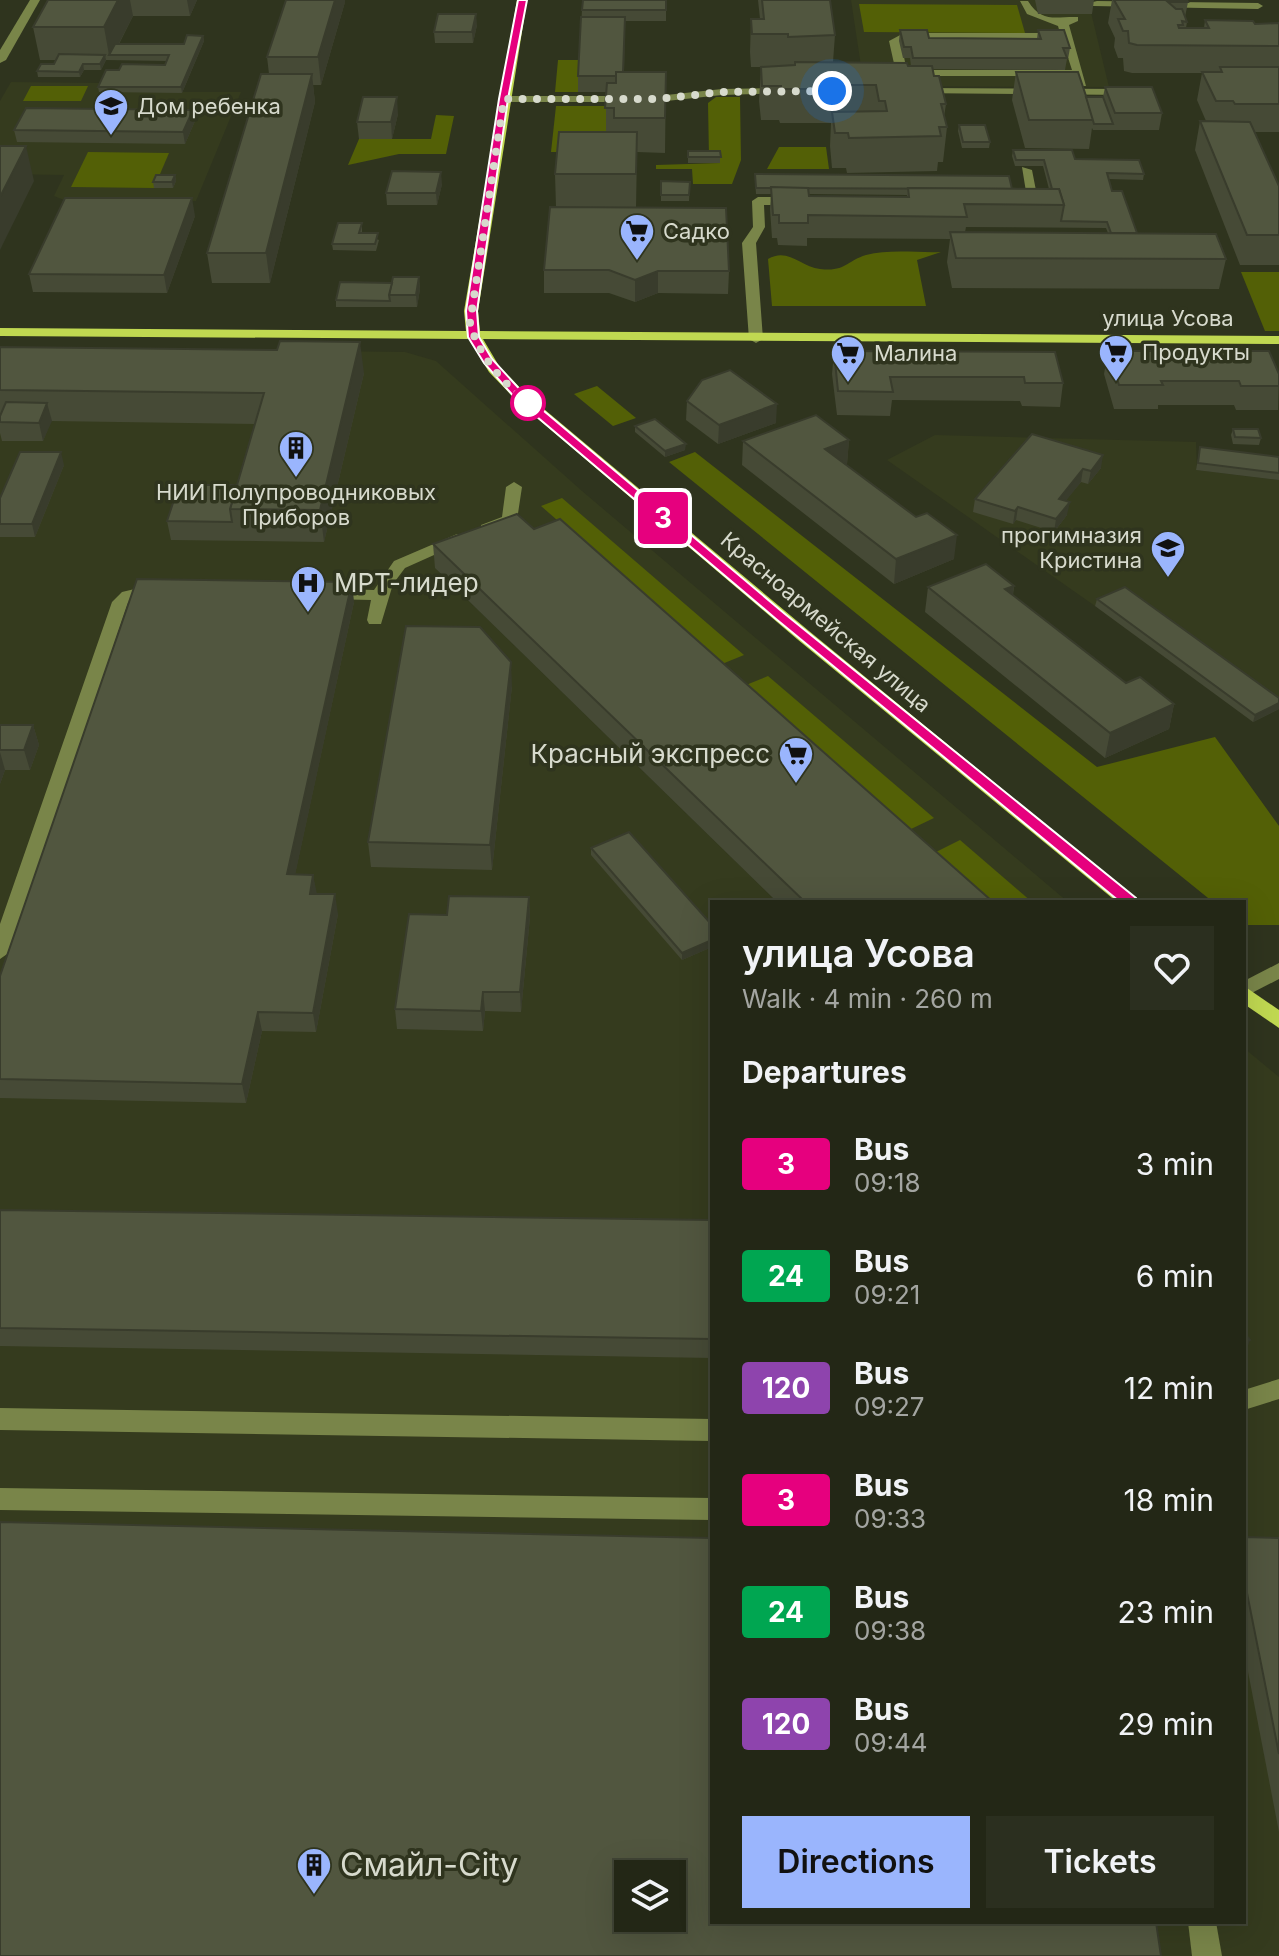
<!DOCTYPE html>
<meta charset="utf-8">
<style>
:root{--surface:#232716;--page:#2b2f1f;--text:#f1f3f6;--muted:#a3a5a1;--line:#404435;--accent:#9ab5fd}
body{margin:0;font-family:Inter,sans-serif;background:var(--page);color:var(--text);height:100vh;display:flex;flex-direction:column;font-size:30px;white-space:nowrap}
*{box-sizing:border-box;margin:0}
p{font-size:26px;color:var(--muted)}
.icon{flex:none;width:44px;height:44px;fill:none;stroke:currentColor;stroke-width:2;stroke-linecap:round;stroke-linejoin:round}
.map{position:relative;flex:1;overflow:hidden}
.sheet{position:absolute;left:710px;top:900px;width:536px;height:1024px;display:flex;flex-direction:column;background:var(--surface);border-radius:0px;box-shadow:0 8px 32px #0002,0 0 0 2px var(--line)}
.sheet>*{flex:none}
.badge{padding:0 16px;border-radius:6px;font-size:28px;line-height:52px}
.controls{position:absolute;left:614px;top:1860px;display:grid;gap:16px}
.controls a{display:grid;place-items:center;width:72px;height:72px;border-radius:0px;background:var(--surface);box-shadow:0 8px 32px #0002,0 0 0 2px var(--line);font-size:40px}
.you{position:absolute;width:40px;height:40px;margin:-20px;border:6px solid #fff;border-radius:50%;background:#1a73e8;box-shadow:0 0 0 12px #1a73e833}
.map>.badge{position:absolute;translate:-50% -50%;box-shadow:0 0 0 4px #fff}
h2{padding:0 32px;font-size:30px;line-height:72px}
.round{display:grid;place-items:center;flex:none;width:84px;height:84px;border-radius:0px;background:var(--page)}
.summary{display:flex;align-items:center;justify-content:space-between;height:136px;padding:0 32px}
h1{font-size:38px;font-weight:600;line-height:60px}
.cta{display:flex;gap:16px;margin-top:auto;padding:16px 32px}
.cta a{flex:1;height:92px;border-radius:0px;background:var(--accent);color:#111;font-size:32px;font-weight:600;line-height:92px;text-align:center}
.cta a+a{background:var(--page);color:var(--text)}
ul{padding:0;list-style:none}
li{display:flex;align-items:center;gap:24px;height:112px;padding:0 32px}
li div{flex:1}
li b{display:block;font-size:30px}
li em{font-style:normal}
li .badge{min-width:88px;font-weight:700;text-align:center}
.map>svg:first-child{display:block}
.built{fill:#353b1e;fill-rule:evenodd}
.green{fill:#536006}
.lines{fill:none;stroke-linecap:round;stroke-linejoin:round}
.minor{fill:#798549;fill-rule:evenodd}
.major{fill:#c0d851;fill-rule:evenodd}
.wall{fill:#464a36;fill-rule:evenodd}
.shaded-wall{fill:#393c2c}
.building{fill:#51563f;stroke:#393c2c;stroke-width:2;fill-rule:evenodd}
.line{fill:#e6007e;stroke:#fff;stroke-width:2}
.walk{stroke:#d7dacd;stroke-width:8;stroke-dasharray:0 14.4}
.stop-dot{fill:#fff;stroke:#e6007e;stroke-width:4}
.labels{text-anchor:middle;stroke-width:7;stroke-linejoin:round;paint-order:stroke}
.far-poi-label{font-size:22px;fill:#d7dacd;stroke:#2f341e;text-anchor:start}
.far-street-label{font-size:22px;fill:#d7dacd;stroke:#2f341e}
.poi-label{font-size:26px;fill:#d7dacd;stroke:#2f341e;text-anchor:start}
.near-poi-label{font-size:32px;fill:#d7dacd;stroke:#2f341e;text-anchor:start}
</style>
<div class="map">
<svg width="1279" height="1956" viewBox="0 0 1279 1956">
<rect width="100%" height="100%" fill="#2f341e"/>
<!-- built -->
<g class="built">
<path d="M851,0H1088L1109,87L864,86Z"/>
<path d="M11,82L103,83L100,92H241L196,201L64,200L54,196L64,175L0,174V101Z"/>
<path d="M0,347L405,352L436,361L582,491L1068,902H961L435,568L777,902H712V1922H1244V1048L1279,1077V1956H0ZM628,1874H672V1918H628Z"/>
<path d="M935,435L1196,442L1197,470L1279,480V706L1123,594L1095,606L887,460Z"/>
</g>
<!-- green -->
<g class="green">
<path d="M859,4L1017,5L1025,33L864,32Z"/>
<path d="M558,60H580L578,92H555Z"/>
<path d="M31,86H88L81,101H23Z"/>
<path d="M716,97H740L741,160L732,184H693L692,169H656V165L720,163L709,157L708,103Z"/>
<path d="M556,106H617L614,152H551Z"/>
<path d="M436,115L454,116L446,154H399L348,165L359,139H431Z"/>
<path d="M779,147H826L829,169H767Z"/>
<path d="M88,152L169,153L154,188L71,187Z"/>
<path d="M941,252L917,260L926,306H772L768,259C788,247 801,267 820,269C846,272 846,261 866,255C889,249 918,253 941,252Z"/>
<path d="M1241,272H1279V331H1265Z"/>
<path d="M597,386L636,418L613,426L574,394Z"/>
<path d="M695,452L1097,767L1215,737L1279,826V925H1248L1244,924V902H1213L669,462Z"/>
<path d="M562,498L744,655L722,664L541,506Z"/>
<path d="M768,676L934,818L911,829L746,685Z"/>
<path d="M960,840L1032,902H993L936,852Z"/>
</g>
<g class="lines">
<!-- minor -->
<g class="minor">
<path d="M30,0H40L6,60L0,63V50Z"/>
<path d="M1020,1H1028C1042,24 1057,16 1078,17V21L1069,25L1086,86H1078L1074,76H908L895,68L889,41L904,33H1060L1058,26L1027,14ZM906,39H1062L1072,70H911L906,67L901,42Z"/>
<path d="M1097,1L1258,3L1263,6L1258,9L1093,6V2Z"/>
<path d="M787,88L791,89V93L722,95L657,102H504L498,99L504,96H657L722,89Z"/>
<path d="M915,88L1131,89L1137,92L1131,95L911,93V89Z"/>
<path d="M1022,167L1032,170L1039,206H1025L1019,202L1027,198Z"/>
<path d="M758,197H797L803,201L797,205H764L765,227L756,243L763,339L756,343L749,339L742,243L753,227L752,201Z"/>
<path d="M514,482L522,487L517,520L493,531H481V525L502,517L506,487Z"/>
<path d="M457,534L463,536V542L405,568L393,584L381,624H369L367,620L371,600L327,599L319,594L327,589L374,590L394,561Z"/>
<path d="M143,587H159L167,592C157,602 140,594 128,603L10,952L0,959V924L112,602L122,592Z"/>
<path d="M1279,963V979L1244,997V981Z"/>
<path d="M1279,1379V1399L1244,1410V1390Z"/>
<path d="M0,1408L712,1419V1441L0,1430Z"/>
<path d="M0,1488L712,1498V1520L0,1510Z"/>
<path d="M1188,1922H1216L1222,1956H1192Z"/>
</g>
<!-- major -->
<g class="major">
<path d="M517,0H527L478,311L480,331L1279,336V344L483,339L499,366L526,394L809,631L1140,902H1117L797,639L516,400L489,372L469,339L0,336V328L466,331L464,311Z"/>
<path d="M1244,986L1279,1010V1028L1244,1004Z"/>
</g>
</g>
<!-- wall -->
<g class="wall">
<path d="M48,0H197L190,16H133L119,44H184L203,36L204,41L182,93L99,92L98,87L119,70L165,65L167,61L106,60L101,70H84L80,77H38L37,71L54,64L56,60H40L33,27Z"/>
<path d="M666,0V21H625L624,72H666L665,153L637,152L636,208L729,271L728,294L658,293L635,302L609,293H544V270L556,207L555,174L606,132V92H578V76L582,10Z"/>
<path d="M758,0H830L835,35L833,62L911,66L910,58H903L899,41L900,30L929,38L1037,39L1038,30L1070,48L1068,59H1067L1065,70L933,69L934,76L946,104L944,117L947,127L943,162H938L937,171L847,173L846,168H832L830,146L831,123H780L779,120H761L759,101L761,67H751L750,52L751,19H760Z"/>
<path d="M1035,0H1094L1092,14H1038Z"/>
<path d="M1112,0H1187L1188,2L1185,17L1187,22L1186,28H1204L1205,20L1255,24L1279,23V132H1255L1279,186V265H1240L1195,150L1200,121H1206L1197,100L1202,73H1132L1124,71L1123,58H1118L1114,47L1115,38L1108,23Z"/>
<path d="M345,2L321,85H313L315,102L270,283H212L207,253L269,74L267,57Z"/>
<path d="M477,25L473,43H435L434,32Z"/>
<path d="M1016,72L1086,97H1103L1105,87L1162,113L1159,130H1093L1092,128L1089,149L1025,148L1012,100Z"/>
<path d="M398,114L392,139H359L357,122Z"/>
<path d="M195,121L185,144L17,142L14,130Z"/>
<path d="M959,125L990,142L989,148H962L958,131Z"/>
<path d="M1013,150L1075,159L1144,174L1143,180L1109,179L1112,191L1137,233L1226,259L1219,289L952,288L947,262L950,239L807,238V246L778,245L777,238H772L770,209L771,194H756L755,180L1049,189L1043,166H1015L1012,156ZM809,194L907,195V197L809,196ZM966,227L1106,228L1108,233L965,232Z"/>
<rect x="688" y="151" width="32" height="12"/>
<path d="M175,175L176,181L173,188H154L153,182Z"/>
<path d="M661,181L690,182L689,201H661Z"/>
<path d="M442,184L437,205H387L386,193Z"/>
<path d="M195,216L167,293L33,292L29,274Z"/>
<path d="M362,223V233L379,240L376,251L333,250L332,244Z"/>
<path d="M419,277L420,289L417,307H336V300L392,283Z"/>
<path d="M0,347L364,373L324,542L171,540L167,521L237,485L255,424L51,421L43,441H2L0,433Z"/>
<path d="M834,351L1063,383L1060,407L1022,406L1020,401L892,400L890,416L837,415L832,374Z"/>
<path d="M1108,351L1279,374L1278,410H1236L1234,405H1158V409H1114L1104,374Z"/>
<path d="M687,401L776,423L718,444L686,420Z"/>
<path d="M635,426L685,450L665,457L635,432Z"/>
<path d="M1233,429L1261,438L1259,445L1233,444L1231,435Z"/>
<path d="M1032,434L1101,468L1088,484L1081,482L1065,501L1067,515L1054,532L1016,520L1013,524L973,512L975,499Z"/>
<path d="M849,440L847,464H846L954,559L894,584L742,465L743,441Z"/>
<path d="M1200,447L1279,457V480L1196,470Z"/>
<path d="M64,465L35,537H0V498Z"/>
<path d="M534,529L993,902H777L435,568L433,544Z"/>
<path d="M1014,586L1013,595L1126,683L1174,704L1169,729L1105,758L925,612L928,587Z"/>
<path d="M1097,599L1279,698V709L1253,722L1095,606Z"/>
<path d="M354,602L295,874L313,875L316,894L338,914L316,1032L262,1031L246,1103L0,1098V976Z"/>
<path d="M512,686L492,870L371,867L368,842Z"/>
<path d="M0,725H33L39,745L30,770H5L0,784Z"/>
<path d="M591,848L712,925V947L682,960L591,855Z"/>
<path d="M529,897L530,917L521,1012L485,1011L483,1031L397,1029L395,1009L447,915Z"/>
<path d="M0,1210L712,1220V1358L0,1346Z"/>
<path d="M1244,1537L1279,1538V1832L1244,1651Z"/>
</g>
<!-- shaded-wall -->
<g class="shaded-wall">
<path d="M118,0H130L133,16L113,55H109L104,27Z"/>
<path d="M187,0H197L190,16Z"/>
<path d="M335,0H345V2L321,85L318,57Z"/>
<path d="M476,14L477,25L473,43L472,32Z"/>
<path d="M203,36L204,41L182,93L181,87Z"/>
<path d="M105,55L106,60L101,70L100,64Z"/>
<path d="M83,64L84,70L80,77L79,72Z"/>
<path d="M312,74L315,102L270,283L266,253Z"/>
<path d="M397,97L398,114L392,139L391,122Z"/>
<path d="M193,110L195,121L185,144L183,132Z"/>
<path d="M26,146L34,181L0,250V197Z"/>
<path d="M441,172L442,184L437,205L436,193Z"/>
<path d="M175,175L176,181L173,188L172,182Z"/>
<path d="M192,198L195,216L167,293L164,275Z"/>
<path d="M658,271V293L635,302V280Z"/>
<path d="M419,277L420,289L417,307L416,295Z"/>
<path d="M360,342L364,373L324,542L320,510Z"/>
<path d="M47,403L52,421L43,441L39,423Z"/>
<path d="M777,404L776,423L718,444L719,425Z"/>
<path d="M849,440L847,464L824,473L825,449Z"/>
<path d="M686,444L685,450L665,457V451Z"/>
<path d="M61,452L64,465L35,537L32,524Z"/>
<path d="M1103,455L1101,468L1088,484L1091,471Z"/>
<path d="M1083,469L1081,482L1057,512L1059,499Z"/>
<path d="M1070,502L1067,515L1054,532L1056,519Z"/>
<path d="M1018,507L1016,520L1013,524L1015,511Z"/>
<path d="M957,535L954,559L894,584L896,559Z"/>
<path d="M352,582L354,602L291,894L287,874Z"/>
<path d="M1014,586L1010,610L1005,589Z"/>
<path d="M511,662L512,686L492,870L490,845Z"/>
<path d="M1279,703V709L1253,722L1255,715Z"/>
<path d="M1174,704L1169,729L1105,758L1110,733Z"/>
<path d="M33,725L39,745L30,770L24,750Z"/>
<path d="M0,752L5,770L0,784Z"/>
<path d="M313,875L317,894H310Z"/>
<path d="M335,894L338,914L316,1032L313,1013Z"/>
<path d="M529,897L530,917L521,1012L520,992Z"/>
<path d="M712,940V947L682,960V953Z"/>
<path d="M483,992L485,1011L483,1031L481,1011Z"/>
<path d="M258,1012L262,1031L246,1103L242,1084Z"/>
<path d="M1250,1340L1244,1357V1343Z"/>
</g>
<!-- building -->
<g class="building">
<path d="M48,0H118L104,27H33Z"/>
<path d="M286,0H335L318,57H267Z"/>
<path d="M583,0H666V10H582Z"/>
<path d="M762,0H830L835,35L788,37V34H752L751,19H764Z"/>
<path d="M1114,0H1187L1188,2H1168L1176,9H1182L1187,22L1182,21L1183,25H1178L1179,28H1209L1205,20L1253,21L1255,24L1279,23V46L1137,45L1129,43L1128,31H1123L1118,19H1125Z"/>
<path d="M438,14H476L472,32H434Z"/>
<path d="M581,17H625L623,72H616V76H578Z"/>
<path d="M900,30H927L929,38L1041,39L1038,30H1064L1070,48H1063L1067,58H913L911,47H904Z"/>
<path d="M187,35L203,36L181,87H98L106,70H119L122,64L165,65L169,55H109L115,44H184Z"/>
<path d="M59,54L105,55L100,64H83L79,72L37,71L41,64H54Z"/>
<path d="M795,62L907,63L908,66H932L934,76H939L946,104H941L947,127H939L941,136L849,138L848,133H835L832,112L887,111L885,101H879L876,85H845L846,89H781V86H762L761,67L795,65Z"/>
<path d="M1220,67H1279V104H1235L1233,101H1216L1202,72H1222Z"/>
<path d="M616,72H666L665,118H614V108H605L607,83H616Z"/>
<path d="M1016,72H1078L1094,120H1029Z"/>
<path d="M261,74H312L266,253H207Z"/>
<path d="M1105,87H1152L1162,113H1115Z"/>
<path d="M363,97H397L391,122H357Z"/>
<path d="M1086,97H1103L1113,124H1094Z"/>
<path d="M26,108L193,110L183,132L14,130Z"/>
<path d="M1200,121L1250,122L1279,186V235H1247Z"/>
<path d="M959,125H985L990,142H963Z"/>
<path d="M559,132H637L636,174H555Z"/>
<path d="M0,146H26L0,197Z"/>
<path d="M1013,150H1072L1075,159L1139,160L1144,174L1107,173L1112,191H1122L1137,233H1111L1107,222L1061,221L1064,205L1059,189H1052L1044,160H1016Z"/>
<path d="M688,151H720L721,157H688Z"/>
<path d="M392,171L441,172L436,193H386Z"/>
<path d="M755,174L1009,176L1012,189L756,188Z"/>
<path d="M156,175H175L172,182H153Z"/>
<path d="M661,181L690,182L689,195H661Z"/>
<path d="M771,187L808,188L809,196L909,197L908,188L1059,189L1064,205L964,204L967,217L808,215V223H779V215H773Z"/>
<path d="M65,198H192L164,275L29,274Z"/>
<path d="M550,207L726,208L729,271H658L635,280L609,270H544Z"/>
<path d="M338,223H362L359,233H378L375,244H332Z"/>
<path d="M950,232L1216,234L1226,259L956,258Z"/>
<path d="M393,277H419L416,295H389Z"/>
<path d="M340,282L392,283L389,295L390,301L336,300Z"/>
<path d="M280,341L360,342L320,510L230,509L264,393L0,390V347L277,350Z"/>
<path d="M834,351L1055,352L1063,383H1025L1024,377H890L893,392L838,391Z"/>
<path d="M1108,351H1269L1279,374V386H1241L1239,381H1161L1163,385H1119Z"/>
<path d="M730,370L777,404L719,425L687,401L702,380Z"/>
<path d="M6,402L47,403L39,423L0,422V416Z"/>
<path d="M816,415L849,440L825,449L916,517L927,513L957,535L896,559L743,441Z"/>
<path d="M655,419L686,444L665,451L635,426Z"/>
<path d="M1233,429H1258L1261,438L1235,437Z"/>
<path d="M1032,434L1103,455L1091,471L1083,469L1059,499L1070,502L1056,519L1018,507L1015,511L975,499Z"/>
<path d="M1200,447L1279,457V473L1198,463Z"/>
<path d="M20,452H61L32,524H0V498Z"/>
<path d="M179,485H237L230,509L232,522L167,521Z"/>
<path d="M517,514L534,529L560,519L993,902H805L433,544Z"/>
<path d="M986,564L1014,586L1005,589L1126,683L1140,677L1174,704L1110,733L928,587Z"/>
<path d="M137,579L352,582L287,874L313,875L310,894H335L313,1013L258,1012L242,1084L0,1079V976Z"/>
<path d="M1125,587L1279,698V703L1255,715L1097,599Z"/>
<path d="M406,626L480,627L511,662L490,845L368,842Z"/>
<path d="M0,725H33L24,750H0Z"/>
<path d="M629,832L712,925V940L682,953L591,848Z"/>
<path d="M449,896L529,897L520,992H483L481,1011L395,1009L409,914L447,915Z"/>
<path d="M0,1210L712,1220V1339L0,1328Z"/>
<path d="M1244,1333L1250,1340L1244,1343Z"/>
<path d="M0,1522L712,1538V1922H1156L1161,1956H0ZM628,1874H672V1918H628Z"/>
<path d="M1244,1537L1279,1538V1754L1244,1578Z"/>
</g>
<!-- line -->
<path class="line" d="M518,0H527L508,99L477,311L479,337L492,359L525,395L785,614L1136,898V906H1125L776,619L517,400L484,363L468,337L466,311L499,99Z"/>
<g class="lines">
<!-- walk -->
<path class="walk" d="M528,403C503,383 478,355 470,323L504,99H657L722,92L832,91"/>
</g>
<!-- icons -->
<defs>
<g id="school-pin" transform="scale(1.8)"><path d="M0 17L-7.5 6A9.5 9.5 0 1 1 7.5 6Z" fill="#9ab5fd" stroke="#2f341e"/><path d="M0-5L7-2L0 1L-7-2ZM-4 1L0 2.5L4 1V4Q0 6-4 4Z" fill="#111"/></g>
<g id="supermarket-pin" transform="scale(1.8)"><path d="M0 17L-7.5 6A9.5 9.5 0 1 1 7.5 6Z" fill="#9ab5fd" stroke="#2f341e"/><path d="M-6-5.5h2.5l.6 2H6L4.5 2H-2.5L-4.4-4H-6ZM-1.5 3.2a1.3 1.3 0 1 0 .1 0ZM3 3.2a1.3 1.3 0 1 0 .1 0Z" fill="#111"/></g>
<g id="building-pin" transform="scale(1.8)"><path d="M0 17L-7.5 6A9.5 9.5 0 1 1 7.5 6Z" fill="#9ab5fd" stroke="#2f341e"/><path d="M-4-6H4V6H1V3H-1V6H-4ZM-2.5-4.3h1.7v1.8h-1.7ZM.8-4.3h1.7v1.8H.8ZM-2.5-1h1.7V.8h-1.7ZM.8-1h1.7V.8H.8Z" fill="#111"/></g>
<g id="hospital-pin" transform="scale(1.8)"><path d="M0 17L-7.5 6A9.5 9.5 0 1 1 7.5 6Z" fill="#9ab5fd" stroke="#2f341e"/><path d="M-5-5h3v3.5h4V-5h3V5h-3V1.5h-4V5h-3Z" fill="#111"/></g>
</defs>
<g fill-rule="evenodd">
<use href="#school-pin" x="111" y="106"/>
<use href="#supermarket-pin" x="637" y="231"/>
<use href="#supermarket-pin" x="1116" y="352"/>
<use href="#supermarket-pin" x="848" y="353"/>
<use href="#building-pin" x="296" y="448"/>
<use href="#school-pin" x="1168" y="548"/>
<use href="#hospital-pin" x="308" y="583"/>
<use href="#supermarket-pin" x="796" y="754"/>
<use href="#building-pin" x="314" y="1865"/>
</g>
<!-- markers -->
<circle class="stop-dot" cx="528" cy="403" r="16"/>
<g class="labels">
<!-- far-poi labels -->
<g class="far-poi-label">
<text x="137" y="114">Дом ребенка</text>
<text x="663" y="239">Садко</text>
<text x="1142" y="360">Продукты</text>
<text x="874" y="361">Малина</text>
<text x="296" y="500" text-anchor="middle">НИИ Полупроводниковых<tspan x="296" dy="25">Приборов</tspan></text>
<text x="1142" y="543" text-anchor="end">прогимназия<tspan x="1142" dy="25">Кристина</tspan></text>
</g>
<!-- far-street labels -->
<g class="far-street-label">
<text x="1168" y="326">улица Усова</text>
<text transform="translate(826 622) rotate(40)" y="8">Красноармейская улица</text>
</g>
<!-- poi labels -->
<g class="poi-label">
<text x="334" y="592">МРТ-лидер</text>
<text x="770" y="763" text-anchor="end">Красный экспресс</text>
</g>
<!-- near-poi labels -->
<g class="near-poi-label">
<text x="340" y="1876">Смайл-City</text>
</g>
</g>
</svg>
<div class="controls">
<a><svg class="icon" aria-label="layers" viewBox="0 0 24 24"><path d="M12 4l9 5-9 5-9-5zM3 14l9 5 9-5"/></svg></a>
</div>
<div class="you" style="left:832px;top:91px"></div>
<b class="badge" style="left:663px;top:518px;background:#e6007e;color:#fff">3</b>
<section class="sheet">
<div class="summary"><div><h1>улица Усова</h1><p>Walk · 4 min · 260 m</p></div><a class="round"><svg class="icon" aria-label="heart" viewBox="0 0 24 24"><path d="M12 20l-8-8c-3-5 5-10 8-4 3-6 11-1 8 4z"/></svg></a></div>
<h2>Departures</h2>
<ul>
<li><span class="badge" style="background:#e6007e;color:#fff">3</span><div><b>Bus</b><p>09:18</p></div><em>3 min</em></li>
<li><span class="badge" style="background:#00a651;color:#fff">24</span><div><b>Bus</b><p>09:21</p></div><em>6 min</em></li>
<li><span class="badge" style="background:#8e44ad;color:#fff">120</span><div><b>Bus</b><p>09:27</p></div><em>12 min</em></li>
<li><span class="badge" style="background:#e6007e;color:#fff">3</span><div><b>Bus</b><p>09:33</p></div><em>18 min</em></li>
<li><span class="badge" style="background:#00a651;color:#fff">24</span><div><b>Bus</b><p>09:38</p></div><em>23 min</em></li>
<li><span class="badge" style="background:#8e44ad;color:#fff">120</span><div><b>Bus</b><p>09:44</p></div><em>29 min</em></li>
</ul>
<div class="cta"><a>Directions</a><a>Tickets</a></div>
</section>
</div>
